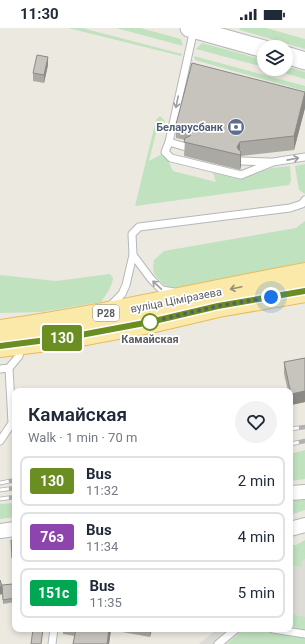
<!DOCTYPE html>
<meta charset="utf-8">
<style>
:root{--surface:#fff;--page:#f2f2f3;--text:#1f2937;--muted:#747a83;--line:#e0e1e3}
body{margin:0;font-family:Roboto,sans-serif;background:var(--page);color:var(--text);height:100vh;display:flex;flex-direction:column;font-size:15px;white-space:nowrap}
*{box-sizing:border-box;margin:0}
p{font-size:13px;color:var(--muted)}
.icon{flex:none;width:22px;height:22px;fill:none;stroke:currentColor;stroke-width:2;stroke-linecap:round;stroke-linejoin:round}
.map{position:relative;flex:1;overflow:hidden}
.details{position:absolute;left:12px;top:360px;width:281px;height:244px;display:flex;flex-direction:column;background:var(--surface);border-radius:8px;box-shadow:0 2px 6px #0003}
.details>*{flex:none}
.badge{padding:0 8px;border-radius:3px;font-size:14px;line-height:26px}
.controls{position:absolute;left:257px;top:12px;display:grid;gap:8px}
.controls a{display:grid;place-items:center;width:36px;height:36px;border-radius:50%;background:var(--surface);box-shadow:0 2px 6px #0003;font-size:20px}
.you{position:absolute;width:20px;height:20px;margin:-10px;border:3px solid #fff;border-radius:50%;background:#1a73e8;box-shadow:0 0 0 6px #1a73e833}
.map>.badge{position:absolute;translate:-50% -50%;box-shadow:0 0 0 2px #fff}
.round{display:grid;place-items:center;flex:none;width:42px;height:42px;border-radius:21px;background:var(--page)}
.overview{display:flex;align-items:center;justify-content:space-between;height:68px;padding:0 16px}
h1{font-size:19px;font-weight:600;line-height:30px}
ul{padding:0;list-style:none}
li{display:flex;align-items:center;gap:12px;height:50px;margin:0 8px 6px;padding:0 8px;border:2px solid var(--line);border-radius:8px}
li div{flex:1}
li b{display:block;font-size:15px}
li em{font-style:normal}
li .badge{min-width:44px;font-weight:700;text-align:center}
.status{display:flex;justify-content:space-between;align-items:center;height:28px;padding:0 20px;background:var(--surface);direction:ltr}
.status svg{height:11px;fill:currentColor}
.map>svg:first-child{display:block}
.industrial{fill:#dddbd6}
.green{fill:#c0e2bf}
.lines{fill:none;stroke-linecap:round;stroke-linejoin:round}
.service-casing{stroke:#b4b7bb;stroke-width:9}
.minor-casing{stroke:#b4b7bb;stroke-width:16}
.tertiary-casing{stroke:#b4b7bb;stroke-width:19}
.primary-casing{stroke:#e8bc5e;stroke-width:24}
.service{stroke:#fff;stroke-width:7}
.minor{stroke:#fff;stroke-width:14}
.tertiary{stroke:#fff;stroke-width:17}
.primary{stroke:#fae9a8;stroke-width:22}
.rail-casing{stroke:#b0b1b1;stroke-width:4.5}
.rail{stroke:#fff;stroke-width:3;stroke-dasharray:9;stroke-linecap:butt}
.wall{fill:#aba9a3}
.shaded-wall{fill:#8b8985}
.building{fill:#c7c4be;stroke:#8b8985}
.oneway{stroke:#9c9ea0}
.oneway2{stroke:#928e7a}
.line-casing{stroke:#fff;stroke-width:9}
.line{stroke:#6b8e23;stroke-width:6}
.walk{stroke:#5a5d61;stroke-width:4;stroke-dasharray:0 7.2}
.stop-dot{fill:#fff;stroke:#6b8e23;stroke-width:2}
.labels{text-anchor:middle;stroke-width:3.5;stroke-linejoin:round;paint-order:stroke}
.shield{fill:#fff;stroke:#8c8e90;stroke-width:1}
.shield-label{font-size:10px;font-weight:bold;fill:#5a5d61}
.service-label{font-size:11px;font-weight:bold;fill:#4e5e75;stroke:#fff;text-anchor:end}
.street-label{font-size:11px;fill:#5a5d61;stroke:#fff}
.stop-label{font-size:11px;font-weight:bold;fill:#5a5d61;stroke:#fff}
</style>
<div class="status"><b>11:30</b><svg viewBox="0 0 49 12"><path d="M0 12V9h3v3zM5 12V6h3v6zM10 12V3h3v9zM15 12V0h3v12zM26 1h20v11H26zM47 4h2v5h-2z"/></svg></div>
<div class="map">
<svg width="305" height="616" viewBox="0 0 305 616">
<rect width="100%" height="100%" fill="#ece9e1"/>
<!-- industrial -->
<path class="industrial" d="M290,524L305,525V616H199L217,601H290Z"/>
<!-- green -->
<g class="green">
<path d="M68,0H82L182,26L181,28Z"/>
<path d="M116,0H140L181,11L183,18Z"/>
<path d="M239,0H266L305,11V21L240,2Z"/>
<path d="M202,15L264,32V39L196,21Z"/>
<path d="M194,28L305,58V63L195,32Z"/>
<path d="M286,38L305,44V51L270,41H286Z"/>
<path d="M160,88L166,94L158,97L149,133L162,126L166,128L173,143L216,154L212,142L241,150L272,140L290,138L291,153L289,157L135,178L156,92Z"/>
<path d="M305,136V166L299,162L295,138Z"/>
<path d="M305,193V239L202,259L172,260L164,257L154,246L153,239L154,232L164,223L296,200Z"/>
<path d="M110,246L113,250C112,259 106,267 101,274L42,284L0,285V247L56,253Z"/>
<path d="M305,422V451L290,453V426Z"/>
<path d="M305,469V482L290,487V471Z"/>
<path d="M15,475V489L0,491V476Z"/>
<path d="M305,512V531H302L301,539L290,537V517H296Z"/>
<path d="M290,586L305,589V602L290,600Z"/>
<path d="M245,601H263L305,607V616H227Z"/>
</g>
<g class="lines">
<!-- service casing -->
<g class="service-casing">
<g id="service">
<path d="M194,1L169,114L165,124L171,130L241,147L273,134L305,129"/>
<path d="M169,114L186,119"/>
<path d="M242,133L270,134"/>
<path d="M133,227L151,251L162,262L174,264"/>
<path d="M109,279L122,266L126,257L133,227L132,206L139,199L290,180L302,176L305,172"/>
<path d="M0,341L9,340L19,328L21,318"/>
<path d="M0,413L12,395L9,340"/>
<path d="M273,601L305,606"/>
<path d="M52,616L54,601"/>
<path d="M218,616L236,601"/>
</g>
</g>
<!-- minor casing -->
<g class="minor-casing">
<g id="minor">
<path d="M290,465L305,464"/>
<path d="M290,501L305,497"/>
<path d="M0,503L15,501"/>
</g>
</g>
<!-- tertiary casing -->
<g class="tertiary-casing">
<g id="tertiary">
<path d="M189,0L264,21"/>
<path d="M286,27L305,33"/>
</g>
</g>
<!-- primary casing -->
<g class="primary-casing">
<g id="primary">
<path d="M0,303C103,289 203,265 305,246"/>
<path d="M0,318L70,309L150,294L218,278L305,263"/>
</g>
</g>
<!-- service -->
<use href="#service" class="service"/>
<!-- minor -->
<use href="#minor" class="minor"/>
<!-- tertiary -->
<use href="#tertiary" class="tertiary"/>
<!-- primary -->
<use href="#primary" class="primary"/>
<!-- rail casing -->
<g class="rail-casing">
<g id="rail">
<path d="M290,401L305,399"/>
<path d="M290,416L305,413"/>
<path d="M0,455L15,452"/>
<path d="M0,462L15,460"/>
<path d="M0,471L15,469"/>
</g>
</g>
<!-- rail -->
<use href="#rail" class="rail"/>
</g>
<!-- wall -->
<g class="wall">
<path d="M48,37L44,55L33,53V45Z"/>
<path d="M305,64V80L294,122L241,128V138L240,142L184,128L185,112L176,110V96Z"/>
<path d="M305,330V374L291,377L290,371V363H288L284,346V334Z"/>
<path d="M11,512H15V534H12Z"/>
<path d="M2,557L15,570V574L3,576Z"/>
<path d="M63,601H152L150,609L111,602L109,616H73L75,608L63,606Z"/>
</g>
<!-- shaded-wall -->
<g class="shaded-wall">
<path d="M48,29V37L44,55V47Z"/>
<path d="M305,65V80L294,122V108Z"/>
<path d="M240,114V127L237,119Z"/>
<path d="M241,124V138L240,142V127Z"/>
<path d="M305,363V374L291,377V366Z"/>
<path d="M2,558V566L0,567V559Z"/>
<path d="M109,601H111V602L109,616H107Z"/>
<path d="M150,601H152L150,609Z"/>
</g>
<!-- building -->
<g class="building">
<path d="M37,27L48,29L44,47L33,45Z"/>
<path d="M192,35L305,64L294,108L240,114L237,119L238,121L241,124L240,127L184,114L185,110L190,108L191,103L188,99L176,96Z"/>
<path d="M305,330V363L291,366L284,334Z"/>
<path d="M11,512H15V530H12Z"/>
<path d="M0,552L2,558L0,559Z"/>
<path d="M13,556L15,570L3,572L2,557Z"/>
<path d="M33,601H43L41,616H31Z"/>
<path d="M76,601H109L107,616H73Z"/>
</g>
<!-- one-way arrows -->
<defs><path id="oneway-shaft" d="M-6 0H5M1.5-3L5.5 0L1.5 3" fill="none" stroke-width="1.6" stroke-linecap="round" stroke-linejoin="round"/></defs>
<g class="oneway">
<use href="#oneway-shaft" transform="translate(177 74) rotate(102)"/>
<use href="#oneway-shaft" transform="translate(293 131) rotate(-11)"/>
<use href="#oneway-shaft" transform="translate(157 257) rotate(-137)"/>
</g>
<use class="oneway2" href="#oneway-shaft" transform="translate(236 260) rotate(168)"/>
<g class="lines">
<!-- line casing -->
<g class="line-casing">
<path id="line" d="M0,318L70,309L150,294L218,278L305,263"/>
</g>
<!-- line -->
<use href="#line" class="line"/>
<!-- walk -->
<path class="walk" d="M150,294L218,278L271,269"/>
</g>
<!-- icons -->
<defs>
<g id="bank-disc" transform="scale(0.9)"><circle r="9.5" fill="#5c6f8a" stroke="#fff"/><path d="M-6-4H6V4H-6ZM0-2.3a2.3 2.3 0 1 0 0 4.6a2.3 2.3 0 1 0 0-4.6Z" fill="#fff"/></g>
</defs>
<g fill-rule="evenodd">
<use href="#bank-disc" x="236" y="99"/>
</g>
<!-- markers -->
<circle class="stop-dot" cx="150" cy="294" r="8"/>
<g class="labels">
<!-- shield labels -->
<rect class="shield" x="93" y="277" width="26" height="16" rx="3"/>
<g class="shield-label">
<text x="106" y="289">Р28</text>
</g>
<!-- service labels -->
<g class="service-label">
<text x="223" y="103">Беларусбанк</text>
</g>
<!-- street labels -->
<g class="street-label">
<text transform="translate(176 272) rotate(-11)" y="4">вуліца Ціміразева</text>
</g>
<!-- stop labels -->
<g class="stop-label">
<text x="150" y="315">Камайская</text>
</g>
</g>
</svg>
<div class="controls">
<a><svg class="icon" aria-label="layers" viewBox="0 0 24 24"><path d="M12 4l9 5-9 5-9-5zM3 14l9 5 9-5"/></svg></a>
</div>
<div class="you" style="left:271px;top:269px"></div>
<b class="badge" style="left:62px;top:310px;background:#6b8e23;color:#fff">130</b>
<section class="details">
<div class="overview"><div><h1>Камайская</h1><p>Walk · 1 min · 70 m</p></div><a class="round"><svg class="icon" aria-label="heart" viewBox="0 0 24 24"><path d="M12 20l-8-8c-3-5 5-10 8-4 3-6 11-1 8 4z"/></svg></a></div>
<ul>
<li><span class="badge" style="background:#6b8e23;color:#fff">130</span><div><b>Bus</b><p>11:32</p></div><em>2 min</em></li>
<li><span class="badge" style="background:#8e44ad;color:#fff">76э</span><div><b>Bus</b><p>11:34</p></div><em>4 min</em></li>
<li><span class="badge" style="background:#00a651;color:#fff">151с</span><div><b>Bus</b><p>11:35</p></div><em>5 min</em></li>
</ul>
</section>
</div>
